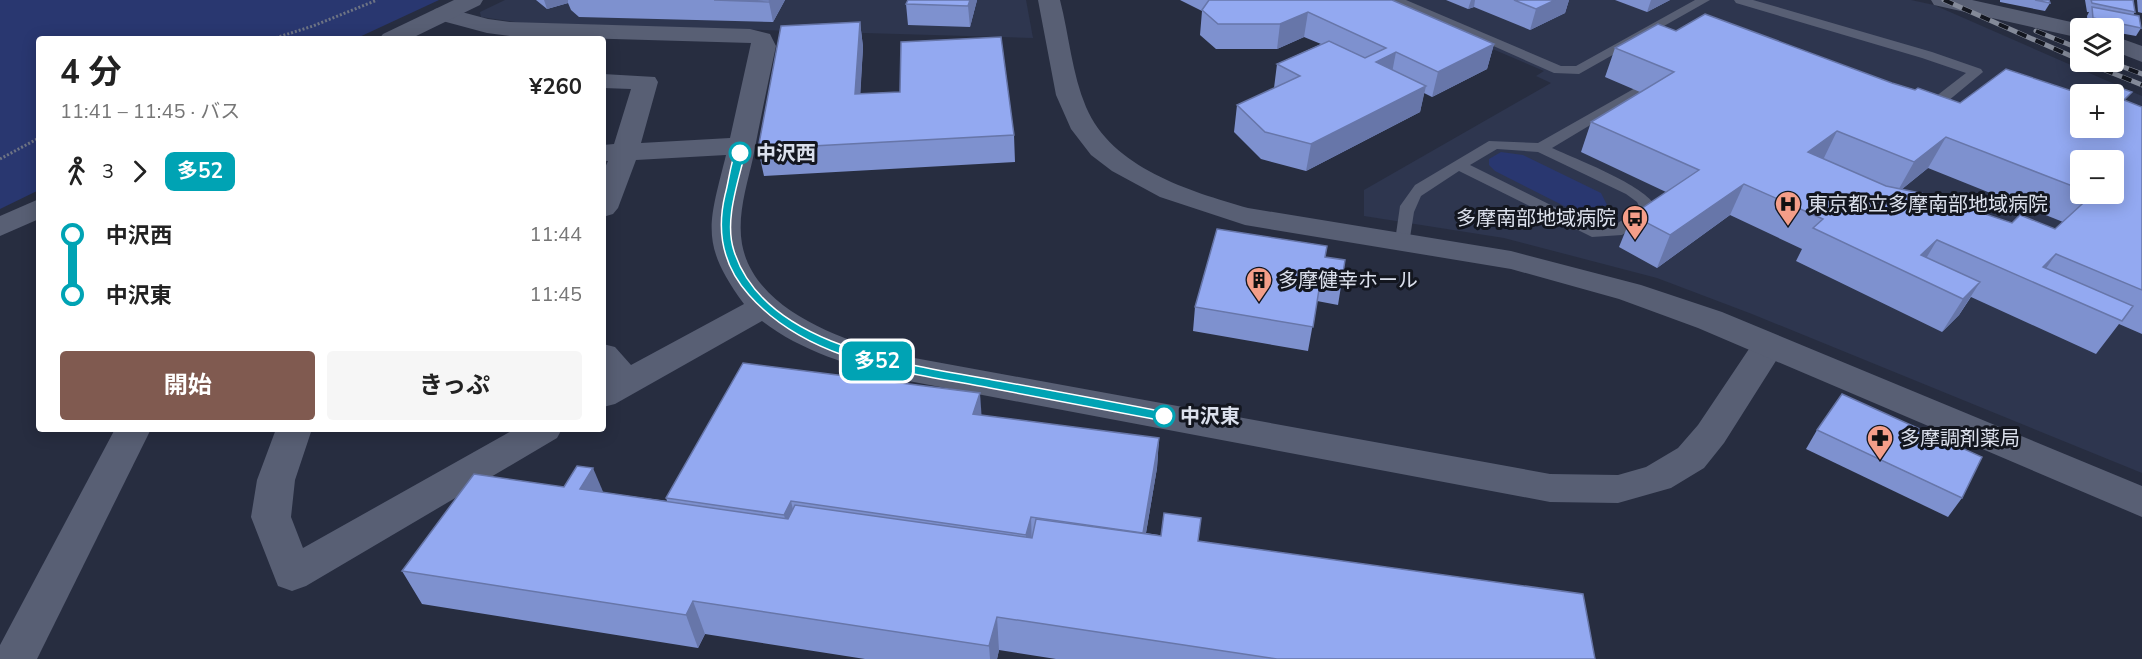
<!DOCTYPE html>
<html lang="ja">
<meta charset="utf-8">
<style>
:root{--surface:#fff;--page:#f6f6f6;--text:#222;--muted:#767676;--accent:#805a50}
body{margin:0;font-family:"Nunito Sans","Noto Sans JP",sans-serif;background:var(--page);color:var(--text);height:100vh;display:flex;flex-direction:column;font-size:22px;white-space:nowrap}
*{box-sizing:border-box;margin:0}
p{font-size:20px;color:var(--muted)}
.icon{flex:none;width:33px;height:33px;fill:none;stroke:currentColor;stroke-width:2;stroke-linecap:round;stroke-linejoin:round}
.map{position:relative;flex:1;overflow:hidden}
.panel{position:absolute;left:36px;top:36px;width:570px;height:396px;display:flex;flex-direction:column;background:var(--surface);border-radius:6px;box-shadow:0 3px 15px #0003}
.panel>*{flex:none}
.badge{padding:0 12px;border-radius:9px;font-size:21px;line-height:39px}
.buttons{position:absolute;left:2070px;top:18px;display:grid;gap:12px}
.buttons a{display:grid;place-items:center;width:54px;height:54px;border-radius:6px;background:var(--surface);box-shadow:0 3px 15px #0003;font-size:30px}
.map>.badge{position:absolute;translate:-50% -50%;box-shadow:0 0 0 3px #fff}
.legs{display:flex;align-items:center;gap:9px;height:66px;padding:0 24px;font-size:20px}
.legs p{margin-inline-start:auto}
.summary{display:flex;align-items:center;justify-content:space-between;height:102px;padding:0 24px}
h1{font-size:33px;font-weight:700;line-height:45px}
.cta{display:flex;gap:12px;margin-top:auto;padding:12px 24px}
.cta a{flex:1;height:69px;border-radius:6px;background:var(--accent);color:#fff;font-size:24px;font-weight:700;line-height:69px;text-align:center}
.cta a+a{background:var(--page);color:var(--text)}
ul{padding:0 24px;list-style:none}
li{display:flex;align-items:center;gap:21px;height:60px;font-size:22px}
li i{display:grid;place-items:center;width:9px;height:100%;margin:0 8px;background:currentColor}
li i::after{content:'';width:15px;height:15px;margin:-8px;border:4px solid;border-radius:50%;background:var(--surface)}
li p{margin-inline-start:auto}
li:first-child i{background:linear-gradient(#0000 50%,currentColor 0)}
li:last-child i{background:linear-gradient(currentColor 50%,#0000 0)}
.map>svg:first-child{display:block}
.built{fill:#2e364f;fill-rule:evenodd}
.green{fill:#293770}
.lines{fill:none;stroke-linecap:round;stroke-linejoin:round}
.path{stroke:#6e7484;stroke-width:3;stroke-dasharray:2 2;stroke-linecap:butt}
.service{fill:#585f74;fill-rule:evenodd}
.minor{fill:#585f74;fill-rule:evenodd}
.tertiary{fill:#585f74;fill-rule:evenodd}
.rail-casing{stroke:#848a99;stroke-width:5}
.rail{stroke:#13161f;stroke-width:4;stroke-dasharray:10;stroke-linecap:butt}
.wall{fill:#7e91cf;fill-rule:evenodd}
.shaded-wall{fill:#6776a9}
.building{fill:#93a9f1;stroke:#6776a9;stroke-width:1.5;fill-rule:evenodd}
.line-1{fill:#00a3b4;stroke:#fff;stroke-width:1.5}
.stop-1-dot{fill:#fff;stroke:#00a3b4;stroke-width:3}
.labels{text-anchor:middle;stroke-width:6;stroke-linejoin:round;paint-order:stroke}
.stop-label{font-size:20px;font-weight:bold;fill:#dbe0ec;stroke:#13161f;text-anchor:start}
.poi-label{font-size:20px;fill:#dbe0ec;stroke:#13161f;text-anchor:start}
</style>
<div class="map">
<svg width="2142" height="659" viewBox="0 0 2142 659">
<rect width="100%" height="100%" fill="#272d40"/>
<!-- built -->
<g class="built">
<path d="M505,0H1026L1033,38L522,23L481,17L480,12Z"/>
<path d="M1377,0H1911L1934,5L2142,96V473L1752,314L1657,278L1504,238L1364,216V190L1551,83L1536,76L1544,71ZM2080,94H2114V128H2080ZM2080,160H2114V194H2080Z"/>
</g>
<!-- green -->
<g class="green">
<path d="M0,0H439L355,39H39V190L0,209Z"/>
<path d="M1501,152L1523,155L1601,193L1607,205C1594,213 1585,213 1570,209L1495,171L1489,165V159Z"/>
</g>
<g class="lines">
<!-- path -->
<g class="path">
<path d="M272,39L313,26L377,0"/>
<path d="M0,159L39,138"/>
</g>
<!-- service -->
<g class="service">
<path d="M1390,0H1406L1561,66H1576L1695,0H1710L1579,74L1554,73Z"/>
<path d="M1734,0H1753L1932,52L1981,69L1983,72L1942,106H1932L1915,97L1922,93L1935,97L1966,73L1922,58L1736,3Z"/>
<path d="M1637,87L1642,88L1644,91L1642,94L1552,148C1576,159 1645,185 1656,207L1654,213L1622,235L1592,237L1459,171L1421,196L1414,212L1409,244H1397L1395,241L1400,206L1415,185L1489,141L1538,143ZM1497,149L1538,152L1626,194L1637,202L1640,208L1612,227H1595L1470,165Z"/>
</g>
<!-- minor -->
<g class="minor">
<path d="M1931,0H1972L2080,24L2090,28H2080V38L1934,5Z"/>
<path d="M443,7L488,19L510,22L750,29L770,34L776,46C768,83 760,121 753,158C747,185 737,215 742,244C754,310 842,340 898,355L1550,474L1618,475L1646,467L1678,448L1698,425L1757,337L1769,334L1781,337L1786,345L1724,443L1704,468L1671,488L1618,503L1550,502L898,379C851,365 802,352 762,321L615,404L603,407V344L615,347L631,365L744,304C699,243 709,224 726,155L636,160L618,208L613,214L603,217V172L608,161H603V145L614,144L631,89L603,88V74L655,77L658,82L641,143L730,138L751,43L510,36L487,33L435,19L432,14L435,9Z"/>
<path d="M2114,36L2142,46V62L2114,51Z"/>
<path d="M115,429H151L37,659H0V645Z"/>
<path d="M276,429H312L295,480L291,517L303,548L515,429H562L557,438L306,586L292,591L278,586L251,517L257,480Z"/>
</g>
<!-- tertiary -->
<g class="tertiary">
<path d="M454,0H483L480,5L410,39H379L383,34Z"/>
<path d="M1038,0H1060C1069,35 1072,74 1086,107C1112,168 1189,191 1248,208L1511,251L1641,285L1722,312L2142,486V517L1698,328L1619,299L1511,269L1245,225L1160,197L1112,171L1091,155L1071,129L1056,95Z"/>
<path d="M39,199V219L0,236V216Z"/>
</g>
<!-- rail casing -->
<g class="rail-casing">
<g id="rail">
<path d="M1944,0L2080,60"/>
<path d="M2036,31L2080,49"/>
<path d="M2085,62L2142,85"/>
<path d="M2110,62L2142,74"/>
</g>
</g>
<!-- rail -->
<use href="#rail" class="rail"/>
</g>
<!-- wall -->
<g class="wall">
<path d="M536,0H785L773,22L579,17L571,10L568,3L547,9Z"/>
<path d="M908,0H977L970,27L908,25L906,4Z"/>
<path d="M1180,0H1392L1494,44L1487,69L1432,97L1424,93L1420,112L1306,171L1261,159L1234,132L1237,105L1274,88L1277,64L1321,44L1304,37L1277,49H1216L1200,35L1202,11Z"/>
<path d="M1446,0H1569L1565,13L1530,30L1474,7L1468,9Z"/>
<path d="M1615,0H1670L1647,12Z"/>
<path d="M2000,0H2049L2050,3L2045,11L2000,2Z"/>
<path d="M2085,0H2134L2133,1L2135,12L2133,15L2141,28L2136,36L2114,32V28H2097L2088,27L2087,16L2089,12H2087Z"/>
<path d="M2137,0H2142V13L2138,12Z"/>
<path d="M860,22L863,47L860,94L1014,135L1015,162L764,176L758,149Z"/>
<path d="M1676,31L1892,83L1960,103L2081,94L2126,101L2142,107V334L2119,324L2096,354L1971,297L1959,315L1942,332L1796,261L1802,249L1730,215L1657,268L1619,247L1632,215L1666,192L1581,152L1591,122L1640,92L1605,77L1615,48ZM2080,160L2114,194H2080ZM1928,168L2063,222L2055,229L2012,223L1902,189Z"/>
<path d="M1325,257L1342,280L1338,305L1317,301L1308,351L1193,331L1195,307Z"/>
<path d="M981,415L1159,438L1157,468L1146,533L1198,541L1595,659H1056L999,650L997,659H865L705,634L698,648L422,604L402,571L564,487L667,501L666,498Z"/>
<path d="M1817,430L1962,498L1948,517L1806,449Z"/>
</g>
<!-- shaded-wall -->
<g class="shaded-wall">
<path d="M544,0H568V3L547,9Z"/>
<path d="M770,0H785L773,22L769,2Z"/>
<path d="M970,0H977L970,27L968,6Z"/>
<path d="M1471,0H1475L1474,7L1468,9Z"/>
<path d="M1555,0H1569L1565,13L1530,30L1536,9Z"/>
<path d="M1651,0H1670L1647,12Z"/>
<path d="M1308,12L1304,37L1277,49L1280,24Z"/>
<path d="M860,22L863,47L859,120L855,94Z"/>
<path d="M1494,44L1487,69L1432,97L1438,72Z"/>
<path d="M1396,52L1391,78L1376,62Z"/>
<path d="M1426,86L1420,112L1306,171L1311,144Z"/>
<path d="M1837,131L1822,162L1808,152Z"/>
<path d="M1946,137L1928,168L1896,194L1914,162Z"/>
<path d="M1744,184L1730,215L1657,268L1670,235Z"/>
<path d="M1937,240L1918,272L1921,255Z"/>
<path d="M2056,254L2036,283L2043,267Z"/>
<path d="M1980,282L1959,315L1942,332L1963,299Z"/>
<path d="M980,393L982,422L973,414Z"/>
<path d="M1159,438L1157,468L1141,562L1143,533Z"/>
<path d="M593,468L607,501L580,489Z"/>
<path d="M791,501L798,531L791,544L784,515Z"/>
<path d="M1031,517L1032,546L1027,564L1026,535Z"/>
<path d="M693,601L705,634L698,648L686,615Z"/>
<path d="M997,617L999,650L997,659H990L989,646Z"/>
</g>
<!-- building -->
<g class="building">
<path d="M714,0H770L769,2Z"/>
<path d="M908,0H970L968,6L906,4Z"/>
<path d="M1209,0H1392L1494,44L1438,72L1396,52L1376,62L1426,86L1311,144L1265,132L1237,105L1300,76L1277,64L1329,41L1365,58L1386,48L1308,12L1280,24H1218L1202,10Z"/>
<path d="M1514,0H1555L1536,9Z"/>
<path d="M2035,0H2049L2050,3Z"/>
<path d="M2091,0H2133L2135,12L2092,3Z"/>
<path d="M2092,7L2139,16L2141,28L2093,18Z"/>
<path d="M1705,14L1892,83L1915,90L1918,88L1960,103L2006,69L2081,94L2112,85L2132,92L2124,100L2142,107V290L2056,254L2043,267L2133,306L2122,321L1937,240L1921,255L1980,282L1963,299L1813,228L1823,219L1744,184L1670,235L1632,215L1699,170L1591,122L1674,72L1615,48L1658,24L1676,31ZM2080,94H2114V128H2080ZM1837,131L1914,162L1946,137L2080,189V160H2114V194H2093L2055,229L2020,215L2012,223L1925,194L1886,186L1808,152Z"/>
<path d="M860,22L855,94L900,92L901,42L1001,37L1014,135L758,149L781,26Z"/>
<path d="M1217,229L1327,246L1325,257L1345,260L1342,280L1321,277L1313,327L1195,307Z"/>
<path d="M743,363L980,393L973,414L1159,438L1143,533L1031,517L1026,535L791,501L784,515L666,498Z"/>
<path d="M1842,394L1982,457L1962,498L1817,430Z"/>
<path d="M577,466L593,468L580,489L788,519L795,505L1032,538L1036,519L1161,536L1164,513L1201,518L1198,541L1583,594L1595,659H1277L997,617L989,646L693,601L686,615L402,571L474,474L564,487Z"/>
</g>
<!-- line-1 -->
<path class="line-1" d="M736,151L745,153C738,183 724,221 734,251C765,349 914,365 999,381C1054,391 1109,401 1164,412L1170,416L1169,419L1164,421C1106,410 1048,399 990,388C907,372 809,363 749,295C723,266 716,233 725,195C729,181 730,164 736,151Z"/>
<!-- icons -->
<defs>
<g id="hospital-pin" transform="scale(1.35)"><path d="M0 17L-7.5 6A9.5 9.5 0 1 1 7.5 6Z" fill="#f49e89" stroke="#13161f"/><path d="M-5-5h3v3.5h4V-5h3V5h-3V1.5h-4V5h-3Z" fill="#111"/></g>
<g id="bus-pin" transform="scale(1.35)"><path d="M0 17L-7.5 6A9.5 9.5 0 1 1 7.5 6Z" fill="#f49e89" stroke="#13161f"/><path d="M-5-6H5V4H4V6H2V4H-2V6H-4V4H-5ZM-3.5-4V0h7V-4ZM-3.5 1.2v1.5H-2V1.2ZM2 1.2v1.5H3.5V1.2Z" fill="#111"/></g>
<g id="building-pin" transform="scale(1.35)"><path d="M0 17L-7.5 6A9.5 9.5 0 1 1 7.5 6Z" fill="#f49e89" stroke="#13161f"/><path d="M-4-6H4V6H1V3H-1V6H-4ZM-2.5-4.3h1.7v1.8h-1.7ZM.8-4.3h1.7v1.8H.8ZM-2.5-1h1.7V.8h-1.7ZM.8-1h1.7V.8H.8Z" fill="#111"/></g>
<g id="pharmacy-pin" transform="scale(1.35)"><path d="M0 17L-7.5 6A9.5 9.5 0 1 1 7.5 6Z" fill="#f49e89" stroke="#13161f"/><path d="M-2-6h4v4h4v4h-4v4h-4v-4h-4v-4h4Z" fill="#111"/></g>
</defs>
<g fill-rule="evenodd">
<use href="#hospital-pin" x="1788" y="204"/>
<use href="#bus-pin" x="1635" y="218"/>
<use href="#building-pin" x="1259" y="280"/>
<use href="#pharmacy-pin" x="1880" y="438"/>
</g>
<!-- markers -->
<g class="stop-1-dot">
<circle cx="740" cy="153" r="10"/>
<circle cx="1164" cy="416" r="10"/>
</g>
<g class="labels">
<!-- stop labels -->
<g class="stop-label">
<text x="756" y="160">中沢西</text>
<text x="1180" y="423">中沢東</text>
</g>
<!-- poi labels -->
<g class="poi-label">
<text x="1808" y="211">東京都立多摩南部地域病院</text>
<text x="1616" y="225" text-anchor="end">多摩南部地域病院</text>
<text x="1278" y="287">多摩健幸ホール</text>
<text x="1900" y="445">多摩調剤薬局</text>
</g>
</g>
</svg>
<div class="buttons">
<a><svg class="icon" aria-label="layers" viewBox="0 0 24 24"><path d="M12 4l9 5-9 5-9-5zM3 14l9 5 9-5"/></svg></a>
<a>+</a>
<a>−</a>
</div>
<b class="badge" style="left:877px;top:361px;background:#00a3b4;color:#fff">多52</b>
<section class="panel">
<div class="summary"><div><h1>4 分</h1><p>11:41 – 11:45 · バス</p></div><b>¥260</b></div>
<div class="legs"><svg class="icon" aria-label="walk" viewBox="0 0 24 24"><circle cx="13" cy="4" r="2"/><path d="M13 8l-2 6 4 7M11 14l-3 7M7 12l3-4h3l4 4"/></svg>3<svg class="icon" aria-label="forward" viewBox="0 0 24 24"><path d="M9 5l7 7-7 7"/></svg><b class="badge" style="background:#00a3b4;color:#fff">多52</b></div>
<ul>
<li><i style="color:#00a3b4"></i><b>中沢西</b><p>11:44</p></li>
<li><i style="color:#00a3b4"></i><b>中沢東</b><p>11:45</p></li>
</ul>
<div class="cta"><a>開始</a><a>きっぷ</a></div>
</section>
</div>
